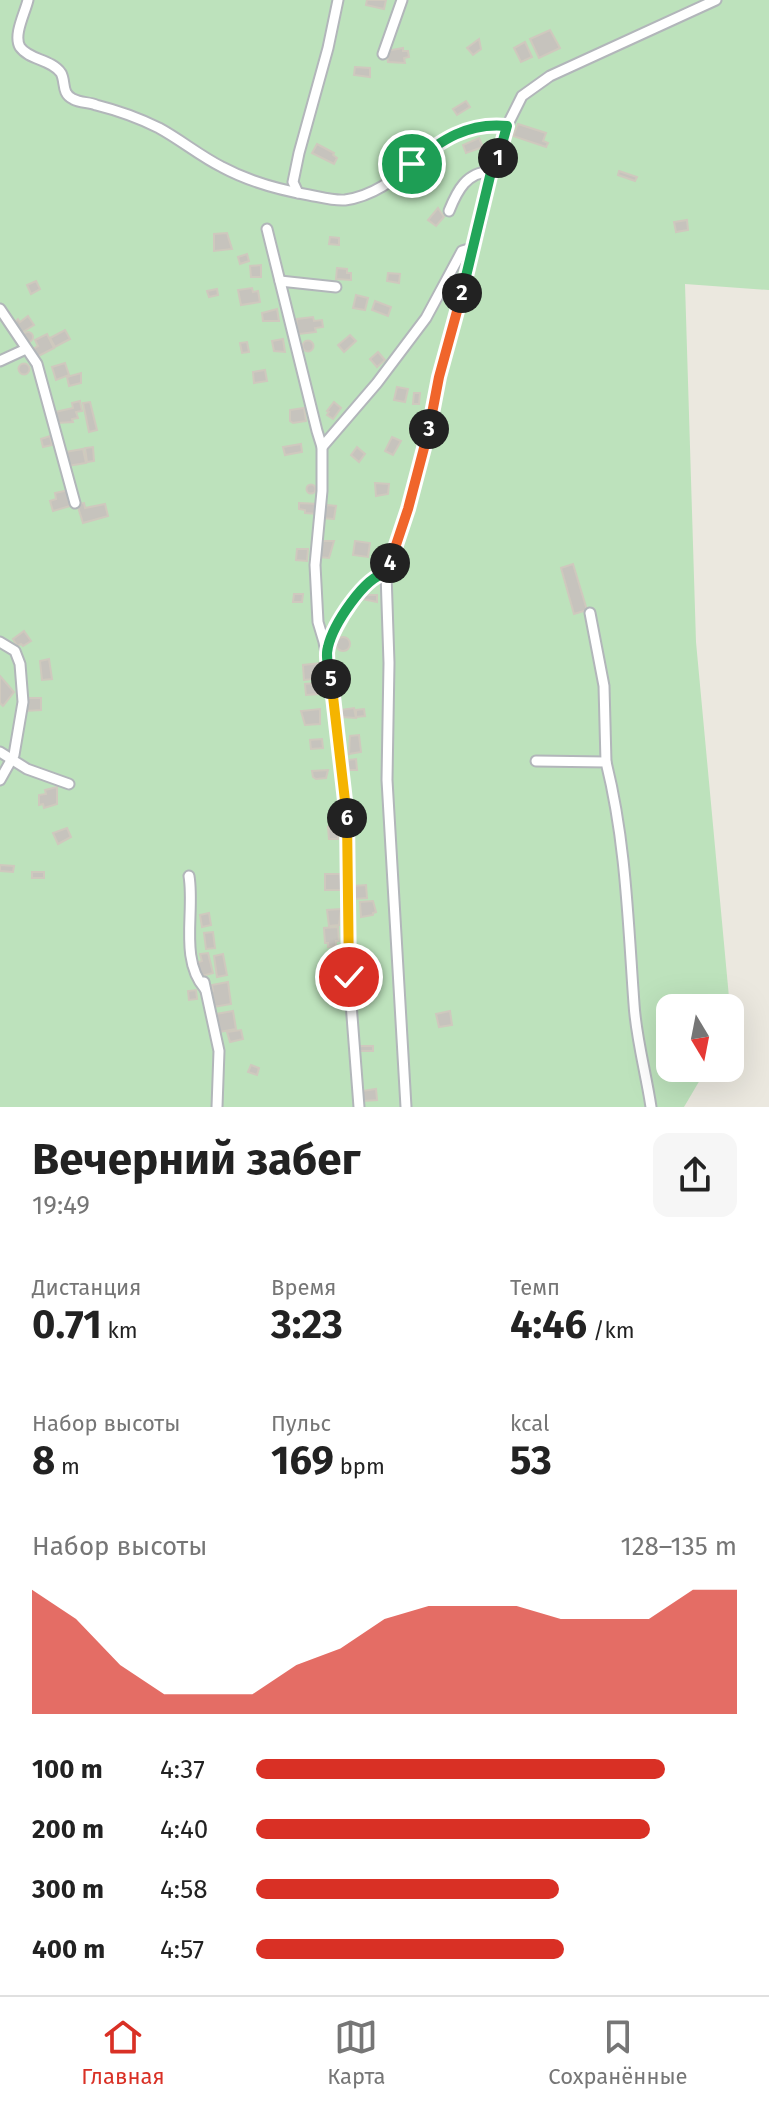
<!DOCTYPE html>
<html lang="ru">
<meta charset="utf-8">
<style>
:root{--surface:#fff;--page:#f6f6f6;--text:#222;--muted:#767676;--line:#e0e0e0;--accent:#d93025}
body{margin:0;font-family:"Fira Sans",sans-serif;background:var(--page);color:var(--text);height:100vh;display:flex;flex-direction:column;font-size:30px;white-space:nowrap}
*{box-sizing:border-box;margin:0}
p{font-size:26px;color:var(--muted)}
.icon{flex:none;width:44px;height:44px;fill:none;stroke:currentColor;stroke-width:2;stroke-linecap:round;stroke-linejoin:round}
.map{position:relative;height:1107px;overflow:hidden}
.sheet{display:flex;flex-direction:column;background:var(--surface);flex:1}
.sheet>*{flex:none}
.needle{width:52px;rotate:170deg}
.tools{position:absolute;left:656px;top:994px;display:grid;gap:16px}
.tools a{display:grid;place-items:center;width:88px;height:88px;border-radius:16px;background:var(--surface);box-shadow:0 8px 32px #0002;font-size:40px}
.pin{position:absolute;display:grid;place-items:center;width:68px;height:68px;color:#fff;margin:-34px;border:4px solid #fff;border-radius:50%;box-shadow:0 2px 8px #0007}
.km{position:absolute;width:40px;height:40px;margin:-20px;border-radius:50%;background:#222;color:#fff;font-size:22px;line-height:40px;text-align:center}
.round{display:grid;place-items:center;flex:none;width:84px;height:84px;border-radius:16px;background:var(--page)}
.overview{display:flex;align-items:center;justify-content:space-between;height:136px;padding:0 32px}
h1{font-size:44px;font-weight:700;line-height:60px}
.stats{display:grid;grid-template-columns:repeat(3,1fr);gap:12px;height:136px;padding:8px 32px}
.stats div{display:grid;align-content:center}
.stats b{font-size:40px;font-weight:700}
.stats small{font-size:22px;font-weight:400}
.stats p{font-size:22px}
.chart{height:224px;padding:16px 32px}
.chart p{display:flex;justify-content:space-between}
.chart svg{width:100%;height:144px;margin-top:8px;fill:var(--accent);opacity:.7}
ul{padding:0 32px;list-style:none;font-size:26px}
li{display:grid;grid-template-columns:128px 96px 1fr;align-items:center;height:60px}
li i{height:20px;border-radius:10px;background:var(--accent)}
.tab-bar{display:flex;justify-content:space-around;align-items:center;height:112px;border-top:2px solid var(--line);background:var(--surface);font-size:22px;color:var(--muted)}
.tab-bar a{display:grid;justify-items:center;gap:4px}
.tab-bar .on{color:var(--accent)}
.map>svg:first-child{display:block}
.green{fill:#bde2bc}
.building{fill:#c6c3bd;stroke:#cfc9be;stroke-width:2}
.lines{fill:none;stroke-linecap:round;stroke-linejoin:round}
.minor-casing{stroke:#b2b6ba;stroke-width:13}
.minor{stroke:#fff;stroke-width:9}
.split-1-casing{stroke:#fff;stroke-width:16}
.split-2-casing{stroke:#fff;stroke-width:16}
.split-3-casing{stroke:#fff;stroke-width:16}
.split-4-casing{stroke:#fff;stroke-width:16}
.split-5-casing{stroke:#fff;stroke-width:16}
.split-6-casing{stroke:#fff;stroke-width:16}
.split-7-casing{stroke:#fff;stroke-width:16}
.split-1{stroke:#22a559;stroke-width:10}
.split-2{stroke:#22a559;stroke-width:10}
.split-3{stroke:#f0652b;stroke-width:10}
.split-4{stroke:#f0652b;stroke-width:10}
.split-5{stroke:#22a559;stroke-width:10}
.split-6{stroke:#f5b400;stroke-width:10}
.split-7{stroke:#f5b400;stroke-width:10}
</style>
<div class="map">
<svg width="769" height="1107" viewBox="0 0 769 1107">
<rect width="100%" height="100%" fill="#ebe8df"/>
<path class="green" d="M 0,0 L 769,0 L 769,290 L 685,284 L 696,642 L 730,1008 L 670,1008 L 670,1068 L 707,1068 L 684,1107 L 0,1107 Z"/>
<g class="building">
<path d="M 367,0 L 386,0 L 384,9 L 366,5 Z"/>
<path d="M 550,30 L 560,48 L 539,58 L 530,39 Z"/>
<path d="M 479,39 L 481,49 L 473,55 L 467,48 Z"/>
<path d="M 525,42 L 532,57 L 521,62 L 514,48 Z"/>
<path d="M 403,48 L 403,51 L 408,51 L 409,57 L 404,58 L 405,63 L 388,62 L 386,51 Z"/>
<path d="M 355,67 L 370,68 L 370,77 L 354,75 Z"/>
<path d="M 466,101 L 470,107 L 457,115 L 453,109 Z"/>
<path d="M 518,124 L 546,133 L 543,141 L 548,143 L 546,147 L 513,136 Z"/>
<path d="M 479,138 L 483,147 L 466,153 L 463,145 Z"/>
<path d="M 317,144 L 334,153 L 333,155 L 337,158 L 334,164 L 312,153 Z"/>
<path d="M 619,171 L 637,177 L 635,181 L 618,175 Z"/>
<path d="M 438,208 L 444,217 L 436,226 L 428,220 Z"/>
<path d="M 687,220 L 688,230 L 676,232 L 674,222 Z"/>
<path d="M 227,233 L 232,249 L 214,251 L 214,234 Z"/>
<path d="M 330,237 L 339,238 L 339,245 L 329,244 Z"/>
<path d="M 247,254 L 249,261 L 240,264 L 238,257 Z"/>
<path d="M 261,265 L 261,277 L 251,277 L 250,266 Z"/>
<path d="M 337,268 L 347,269 L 347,273 L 351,273 L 351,280 L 336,279 Z"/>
<path d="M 388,273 L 400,274 L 399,283 L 387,281 Z"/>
<path d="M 36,281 L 40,289 L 31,294 L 27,285 Z"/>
<path d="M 252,288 L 253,292 L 258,291 L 260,302 L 241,305 L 238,290 Z"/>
<path d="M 217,289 L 218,295 L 209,297 L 207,291 Z"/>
<path d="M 356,295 L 368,298 L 365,310 L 353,308 Z"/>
<path d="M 375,301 L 391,307 L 388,316 L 372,310 Z"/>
<path d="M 277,309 L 279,321 L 263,321 L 262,313 Z"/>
<path d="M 28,316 L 34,325 L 21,333 L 15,322 L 18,319 L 20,322 Z"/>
<path d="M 313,317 L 314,321 L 322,320 L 323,327 L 315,328 L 316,332 L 299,334 L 296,331 L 297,319 Z"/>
<path d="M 65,330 L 70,339 L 55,347 L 50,338 Z"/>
<circle cx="28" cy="337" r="5"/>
<path d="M 47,334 L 54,348 L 35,358 L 31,350 L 38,346 L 35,340 Z"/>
<path d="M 350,335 L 356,341 L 344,352 L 338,345 Z"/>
<path d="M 283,339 L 285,352 L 274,351 L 272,341 Z"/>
<circle cx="308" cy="346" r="5.5"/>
<path d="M 247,342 L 249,352 L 242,353 L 240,343 Z"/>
<path d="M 378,352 L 385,360 L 377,367 L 370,359 Z"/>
<path d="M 65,363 L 69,375 L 56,380 L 52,367 Z"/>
<circle cx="24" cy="369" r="5.5"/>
<path d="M 265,370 L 267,381 L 254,383 L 253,372 Z"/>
<path d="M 81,373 L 81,383 L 69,386 L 67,377 Z"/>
<path d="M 397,387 L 408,389 L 405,402 L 394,400 Z"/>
<path d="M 414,393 L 420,393 L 419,404 L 413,404 Z"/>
<path d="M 80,401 L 82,411 L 76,412 L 78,418 L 72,419 L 73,422 L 57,423 L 55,412 L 73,408 L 72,403 Z"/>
<path d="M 90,402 L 97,430 L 89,432 L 83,403 Z"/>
<path d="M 334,402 L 341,408 L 333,419 L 327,415 L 329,412 L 327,411 Z"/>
<path d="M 304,408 L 306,421 L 293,423 L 290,421 L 290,410 Z"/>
<path d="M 50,436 L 52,445 L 43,447 L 41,439 Z"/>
<path d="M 392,437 L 401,441 L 393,455 L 385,451 Z"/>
<path d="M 301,444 L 302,452 L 285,455 L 283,447 Z"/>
<path d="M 93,447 L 94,461 L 87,462 L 85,448 Z"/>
<path d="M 357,447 L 365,454 L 359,462 L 351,455 Z"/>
<path d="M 83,449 L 86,463 L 67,466 L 65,452 Z"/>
<path d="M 375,483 L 389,484 L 388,494 L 376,496 Z"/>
<circle cx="311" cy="489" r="4.5"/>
<path d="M 69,490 L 70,506 L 53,511 L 50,501 L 56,499 L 55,493 Z"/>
<path d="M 84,503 L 85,508 L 105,504 L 108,516 L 83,523 L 77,504 Z"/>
<path d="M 299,503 L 319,504 L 318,514 L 305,513 L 305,510 L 299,509 Z"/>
<path d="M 327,505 L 336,506 L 334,519 L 322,518 Z"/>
<path d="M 323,541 L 334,541 L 329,558 L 319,557 Z"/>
<path d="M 355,541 L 370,543 L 368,557 L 353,555 Z"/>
<path d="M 297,549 L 308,549 L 307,561 L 296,560 Z"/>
<path d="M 573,564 L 587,610 L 574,614 L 561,568 Z"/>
<path d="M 294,594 L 303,594 L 302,602 L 293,602 Z"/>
<path d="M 362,595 L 377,595 L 377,602 L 362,599 Z"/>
<path d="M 24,631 L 31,641 L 23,646 L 21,644 L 17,646 L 13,639 Z"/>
<circle cx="343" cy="644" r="7"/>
<path d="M 49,659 L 52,679 L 42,680 L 40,661 Z"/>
<path d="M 321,663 L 322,678 L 304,680 L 303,665 Z"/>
<path d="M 0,676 L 14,692 L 3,706 L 0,703 Z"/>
<path d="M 316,683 L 319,694 L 306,695 L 305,684 Z"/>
<path d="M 25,698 L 41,698 L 41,710 L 25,711 Z"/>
<path d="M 354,708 L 356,718 L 341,717 L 340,710 Z"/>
<path d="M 320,709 L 320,724 L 305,725 L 301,711 Z"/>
<path d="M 364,709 L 365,716 L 356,717 L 356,710 Z"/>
<path d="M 359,735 L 361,752 L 349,754 L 350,736 Z"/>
<path d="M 322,739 L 323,748 L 311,749 L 310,740 Z"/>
<path d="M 356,759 L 357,770 L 349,770 L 348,760 Z"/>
<path d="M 328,770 L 326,778 L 316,779 L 313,777 L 312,771 Z"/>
<path d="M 57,787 L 57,804 L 44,808 L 43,804 L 39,805 L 39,795 L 46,794 L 45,790 Z"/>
<path d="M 328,827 L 338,830 L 338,839 L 329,839 Z"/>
<path d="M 67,828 L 71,837 L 58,844 L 53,833 Z"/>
<path d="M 0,865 L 14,866 L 13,872 L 0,871 Z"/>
<rect x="32" y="872" width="12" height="6"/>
<path d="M 325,874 L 340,874 L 342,890 L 325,890 Z"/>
<path d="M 366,885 L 367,898 L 353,899 L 354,886 Z"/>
<path d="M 373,901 L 376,912 L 373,913 L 373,915 L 361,917 L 360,902 Z"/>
<path d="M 341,909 L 339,925 L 329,926 L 327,910 Z"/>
<path d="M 209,913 L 211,925 L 202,927 L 200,915 Z"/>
<path d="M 338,927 L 339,941 L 336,941 L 336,946 L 328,947 L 328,943 L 325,943 L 324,928 Z"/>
<path d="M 213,932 L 215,948 L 206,949 L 204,933 Z"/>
<path d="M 208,953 L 213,973 L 198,977 L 195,963 L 202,961 L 200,954 Z"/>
<path d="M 223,954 L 227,975 L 217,977 L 214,956 Z"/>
<path d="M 371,979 L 372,995 L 360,996 L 358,980 Z"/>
<path d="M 228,982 L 231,1004 L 213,1007 L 211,992 L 213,991 L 212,985 Z"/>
<path d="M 196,990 L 197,999 L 189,1000 L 188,991 Z"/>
<path d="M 233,1011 L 236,1029 L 219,1032 L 216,1014 Z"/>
<path d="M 450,1011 L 452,1025 L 439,1027 L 436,1014 Z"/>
<path d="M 241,1030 L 243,1039 L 230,1042 L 227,1032 Z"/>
<rect x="360" y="1046" width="13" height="5"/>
<path d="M 251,1065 L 259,1068 L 257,1075 L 248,1072 Z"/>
<path d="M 376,1089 L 377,1100 L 363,1101 L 362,1091 Z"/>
</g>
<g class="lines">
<defs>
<g id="minor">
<path d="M 28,0 C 25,13 13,35 20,47 C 29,60 51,59 61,73 C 66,82 61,93 73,99 C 80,103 89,102 96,105 C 116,110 141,119 159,128 C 181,140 200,156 222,167 C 248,181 280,190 309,195 C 320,197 334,201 345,200 C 409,191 431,119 507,126"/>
<path d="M 383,54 L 402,0"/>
<path d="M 298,193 L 293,182 L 299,153 L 328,48 L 338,0"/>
<path d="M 449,211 C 457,191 467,171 491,172"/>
<path d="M 267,229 L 317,431 L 322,447 L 322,491 L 315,565 L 318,622 L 324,642 L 333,693 L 348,834 L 349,977 L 359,1107"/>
<path d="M 280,281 L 336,287"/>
<path d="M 0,309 L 37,364 L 75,503"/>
<path d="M 0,361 L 26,349"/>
<path d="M 322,447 L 377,383 L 426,318 L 462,251 L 472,248"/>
<path d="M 590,613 L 604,686 L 606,762"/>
<path d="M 0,642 L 15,651 L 20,664 L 23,702 L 14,755 L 0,780"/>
<path d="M 327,650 C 332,627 363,578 386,573"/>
<path d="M 0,752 L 27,769 L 69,784"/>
<path d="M 536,761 L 606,762 C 626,842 628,922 634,1004 C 636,1038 646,1073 651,1107"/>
<path d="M 189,876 C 195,912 179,959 205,989"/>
<path d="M 204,982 L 219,1051 L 217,1107"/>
<path d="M 406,1107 L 387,780 L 389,663 L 386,573 L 408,509 L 424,452 L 439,377 L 481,221 L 491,172 L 500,154 L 507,126 L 522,96 L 550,76 L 716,0"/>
</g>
</defs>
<use href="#minor" class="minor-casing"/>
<use href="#minor" class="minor"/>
</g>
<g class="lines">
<defs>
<path id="split-1" d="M 412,164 C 441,140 468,122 507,126 L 498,158"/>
<path id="split-2" d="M 462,293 L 491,172 L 498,158"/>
<path id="split-3" d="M 429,429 L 439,377 L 462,293"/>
<path id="split-4" d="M 390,563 L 408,509 L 429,429"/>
<path id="split-5" d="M 331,679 C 329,669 325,657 328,647 C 333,625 364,577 386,573 L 390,563"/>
<path id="split-6" d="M 331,679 L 347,818"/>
<path id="split-7" d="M 347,818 L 349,977"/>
</defs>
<use href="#split-1" class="split-1-casing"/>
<use href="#split-2" class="split-2-casing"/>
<use href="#split-3" class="split-3-casing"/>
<use href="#split-4" class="split-4-casing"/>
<use href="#split-5" class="split-5-casing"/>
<use href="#split-6" class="split-6-casing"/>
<use href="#split-7" class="split-7-casing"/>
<use href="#split-1" class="split-1"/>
<use href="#split-2" class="split-2"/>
<use href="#split-3" class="split-3"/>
<use href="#split-4" class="split-4"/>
<use href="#split-5" class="split-5"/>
<use href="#split-6" class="split-6"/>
<use href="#split-7" class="split-7"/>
</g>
</svg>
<div class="tools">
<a><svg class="needle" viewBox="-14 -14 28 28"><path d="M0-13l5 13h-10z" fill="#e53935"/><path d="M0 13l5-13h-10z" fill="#767676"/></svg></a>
</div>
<div class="pin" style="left:412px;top:164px;background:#1e9e55"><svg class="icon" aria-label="arrive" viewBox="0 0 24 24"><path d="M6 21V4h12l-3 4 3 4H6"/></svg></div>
<div class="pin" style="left:349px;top:977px;background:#d93025"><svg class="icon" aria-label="check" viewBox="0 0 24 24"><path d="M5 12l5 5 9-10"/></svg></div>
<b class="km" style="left:498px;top:158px">1</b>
<b class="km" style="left:462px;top:293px">2</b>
<b class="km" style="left:429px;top:429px">3</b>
<b class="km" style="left:390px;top:563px">4</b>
<b class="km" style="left:331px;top:679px">5</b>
<b class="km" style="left:347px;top:818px">6</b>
</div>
<section class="sheet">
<div class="overview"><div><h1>Вечерний забег</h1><p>19:49</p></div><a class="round"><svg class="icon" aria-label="share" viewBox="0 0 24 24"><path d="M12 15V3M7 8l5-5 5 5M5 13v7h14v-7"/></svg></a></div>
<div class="stats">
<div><p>Дистанция</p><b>0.71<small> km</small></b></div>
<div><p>Время</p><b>3:23</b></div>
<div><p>Темп</p><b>4:46<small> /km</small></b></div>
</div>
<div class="stats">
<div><p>Набор высоты</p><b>8<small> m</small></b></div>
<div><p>Пульс</p><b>169<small> bpm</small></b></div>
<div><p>kcal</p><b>53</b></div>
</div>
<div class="chart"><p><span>Набор высоты</span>128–135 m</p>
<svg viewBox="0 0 160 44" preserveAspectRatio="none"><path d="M0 44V6L10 15L20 29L30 38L40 38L50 38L60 29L70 24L80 15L90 11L100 11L110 11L120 15L130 15L140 15L150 6L160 6V44z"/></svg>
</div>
<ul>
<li><b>100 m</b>4:37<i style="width:85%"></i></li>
<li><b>200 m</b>4:40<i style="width:82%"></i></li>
<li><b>300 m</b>4:58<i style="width:63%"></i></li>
<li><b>400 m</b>4:57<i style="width:64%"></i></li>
</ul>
</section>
<nav class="tab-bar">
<a class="on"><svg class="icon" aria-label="home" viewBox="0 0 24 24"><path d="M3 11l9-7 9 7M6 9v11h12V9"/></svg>Главная</a>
<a><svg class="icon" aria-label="map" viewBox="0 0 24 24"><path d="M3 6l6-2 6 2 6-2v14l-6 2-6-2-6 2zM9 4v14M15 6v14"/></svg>Карта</a>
<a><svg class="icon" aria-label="saved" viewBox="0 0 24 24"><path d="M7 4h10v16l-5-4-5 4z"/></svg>Сохранённые</a>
</nav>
